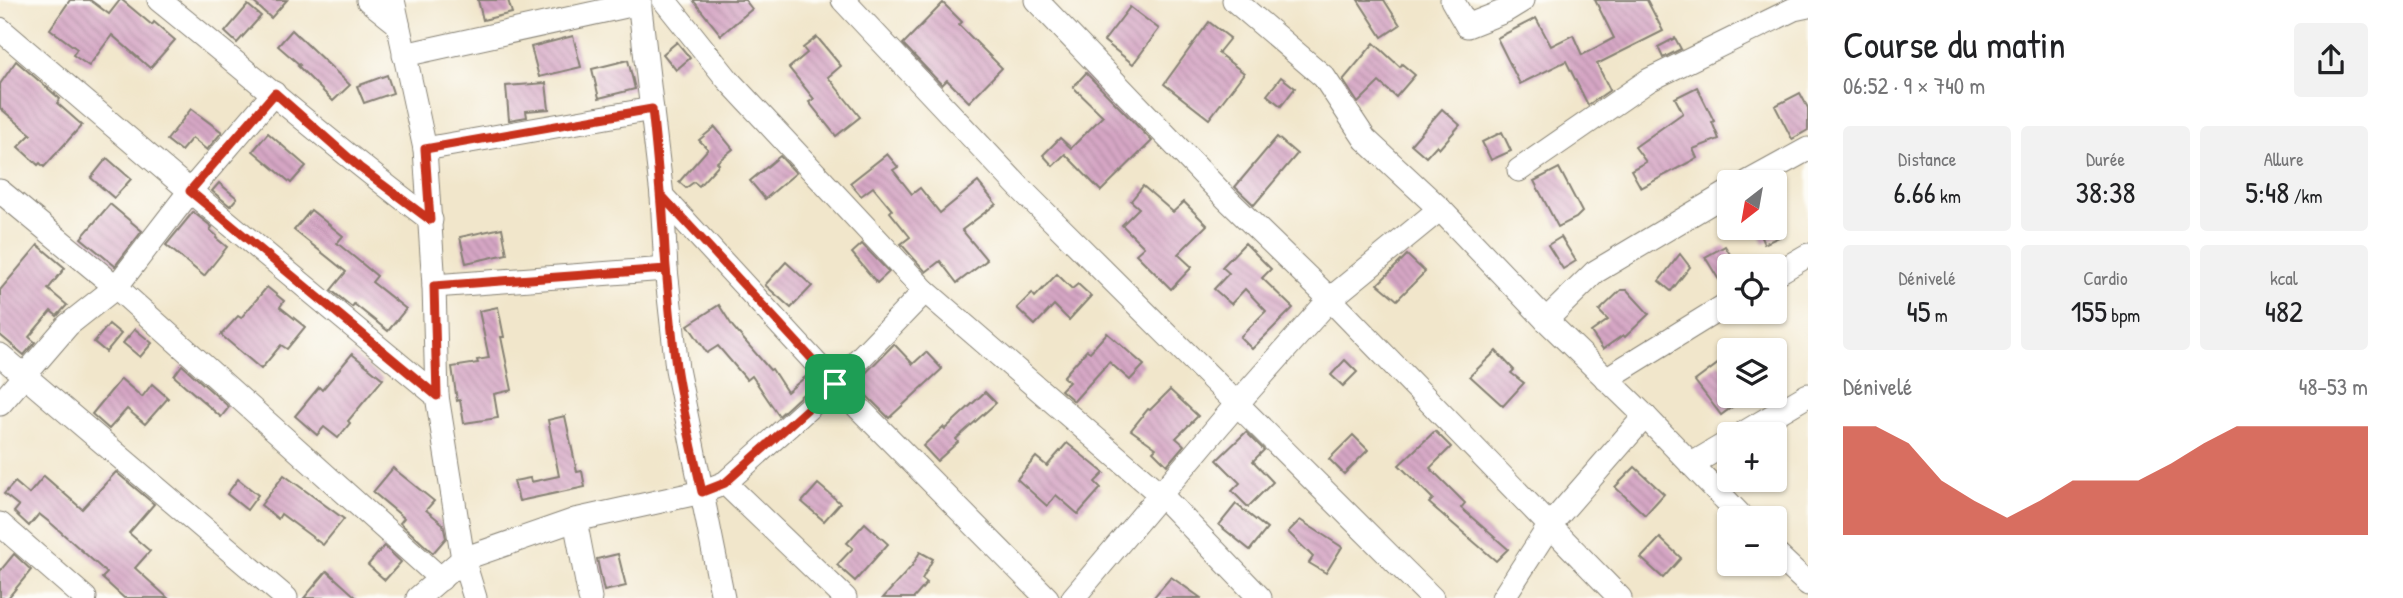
<!DOCTYPE html>
<html lang="fr">
<meta charset="utf-8">
<style>
:root{--surface:#fff;--page:#f2f2f2;--text:#202124;--muted:#757577;--accent:#c8321e}
body{margin:0;font-family:"Patrick Hand",sans-serif;background:var(--page);color:var(--text);height:100vh;display:flex;flex-direction:column;font-size:26px;white-space:nowrap}
*{box-sizing:border-box;margin:0}
p{font-size:23px;color:var(--muted)}
.icon{flex:none;width:38px;height:38px;fill:none;stroke:currentColor;stroke-width:2;stroke-linecap:round;stroke-linejoin:round}
.map{position:relative;flex:1;overflow:hidden}
.sheet{display:flex;flex-direction:column;background:var(--surface);width:595px}
.sheet>*{flex:none}
.needle{width:46px;rotate:211deg}
.tools{position:absolute;left:1717px;top:170px;display:grid;gap:14px}
.tools a{display:grid;place-items:center;width:70px;height:70px;border-radius:7px;background:var(--surface);box-shadow:0 2px 5px #0004;font-size:35px}
.pin{position:absolute;display:grid;place-items:center;width:60px;height:60px;color:#fff;margin:-30px;border-radius:14px;box-shadow:0 4px 10px #0006}
.round{display:grid;place-items:center;flex:none;width:74px;height:74px;border-radius:7px;background:var(--page)}
.headline{display:flex;align-items:center;justify-content:space-between;height:119px;padding:0 35px}
h1{font-size:38px;font-weight:600;line-height:52px}
.stats{display:grid;grid-template-columns:repeat(3,1fr);gap:10px;height:119px;padding:7px 35px}
.stats div{display:grid;align-content:center;border-radius:7px;background:var(--page);text-align:center}
.stats b{font-size:30px;font-weight:600}
.stats small{font-size:19px;font-weight:400}
.stats p{font-size:19px}
.chart{height:196px;padding:14px 35px}
.chart p{display:flex;justify-content:space-between}
.chart svg{width:100%;height:126px;margin-top:7px;fill:var(--accent);opacity:.7}
main{display:flex;flex:1;min-height:0}
.map>svg:first-child{display:block}
.building{fill:url(#building-back-hatch)}
.lines{fill:none;stroke-linecap:round;stroke-linejoin:round}
.street-casing{stroke:#868174;stroke-width:25}
.street{stroke:#fff;stroke-width:23}
.route-casing{stroke:#fff;stroke-width:14}
.route{stroke:#c8321e;stroke-width:9}
</style>
<main>
<div class="map">
<svg width="1808" height="598" viewBox="0 0 1808 598">
<defs>
<pattern id="building-back-hatch" width="6" height="6" patternUnits="userSpaceOnUse" patternTransform="scale(1.75)"><rect width="6" height="6" fill="#d5a6c4"/><path d="M-1 5l2 2M0 0l6 6M5-1l2 2" fill="none" stroke="#b68ea8"/></pattern>
</defs>
<rect width="100%" height="100%" fill="#fdfcf7"/>
<filter id="ink" filterUnits="userSpaceOnUse"><feTurbulence type="fractalNoise" baseFrequency=".0143" numOctaves="2"/><feDisplacementMap in="SourceGraphic" scale="14" xChannelSelector="R" yChannelSelector="G"/><feConvolveMatrix kernelMatrix="1 2 1 2 8 2 1 2 1" color-interpolation-filters="sRGB"/></filter>
<filter id="wash" filterUnits="userSpaceOnUse"><feTurbulence type="fractalNoise" baseFrequency=".00686" numOctaves="4" result="noise"/><feDisplacementMap in="SourceGraphic" scale="28" xChannelSelector="R" yChannelSelector="G"/><feGaussianBlur stdDeviation="1.57" result="paint"/><feColorMatrix in="noise" values="0 0 0 0 0 0 0 0 0 0 0 0 0 0 0 0 0 1.4 0 .05"/><feComposite in="paint" operator="in"/></filter>
<g filter="url(#wash)">
<rect width="100%" height="100%" fill="#f1e6cb"/>
<g id="blocks">
<g class="building">
<path d="M 70,0 L 90,0 L 109,14 L 120,0 L 122,0 L 152,25 L 154,22 L 175,40 L 150,68 L 112,35 L 89,66 L 73,55 L 77,49 L 50,29 Z"/>
<path d="M 251,0 L 287,0 L 271,18 Z"/>
<path d="M 478,0 L 508,0 L 512,13 L 483,20 Z"/>
<path d="M 693,0 L 745,0 L 752,9 L 721,35 Z"/>
<path d="M 1358,0 L 1384,0 L 1400,25 L 1382,37 Z"/>
<path d="M 1595,0 L 1647,0 L 1663,31 L 1597,64 L 1610,90 L 1588,105 L 1566,61 L 1520,84 L 1497,38 L 1536,18 L 1551,46 L 1573,35 L 1582,55 L 1614,38 Z"/>
<path d="M 943,3 L 962,22 L 959,25 L 1002,68 L 969,102 L 947,80 L 942,85 L 903,44 Z"/>
<path d="M 248,5 L 261,16 L 237,43 L 225,32 Z"/>
<path d="M 1130,7 L 1159,29 L 1133,64 L 1104,41 Z"/>
<path d="M 1209,22 L 1230,38 L 1218,53 L 1244,73 L 1209,119 L 1164,84 Z"/>
<path d="M 292,30 L 350,85 L 333,101 L 298,66 L 300,65 L 278,46 Z"/>
<path d="M 573,36 L 581,67 L 539,77 L 531,47 Z"/>
<path d="M 817,37 L 841,66 L 828,77 L 860,117 L 836,136 L 809,102 L 814,99 L 789,68 L 807,53 L 803,48 Z"/>
<path d="M 1675,38 L 1681,49 L 1663,58 L 1658,47 Z"/>
<path d="M 677,42 L 690,58 L 676,70 L 663,54 Z"/>
<path d="M 1374,43 L 1400,67 L 1402,64 L 1415,75 L 1396,97 L 1379,82 L 1358,103 L 1343,80 Z"/>
<path d="M 628,60 L 635,89 L 599,98 L 592,69 Z"/>
<path d="M 16,61 L 60,99 L 57,103 L 82,125 L 44,167 L 40,163 L 38,165 L 18,147 L 31,134 L 0,108 L 0,84 Z"/>
<path d="M 1086,73 L 1152,141 L 1101,191 L 1065,154 L 1053,166 L 1043,155 L 1060,138 L 1071,148 L 1103,116 L 1073,87 Z"/>
<path d="M 387,75 L 393,93 L 364,103 L 357,86 Z"/>
<path d="M 1281,77 L 1295,88 L 1281,106 L 1267,95 Z"/>
<path d="M 546,83 L 549,109 L 526,111 L 527,117 L 509,120 L 506,86 Z"/>
<path d="M 1697,87 L 1714,121 L 1712,122 L 1719,139 L 1693,149 L 1697,158 L 1641,188 L 1631,170 L 1646,162 L 1635,147 L 1683,113 L 1675,98 Z"/>
<path d="M 1800,93 L 1808,108 L 1808,130 L 1792,139 L 1775,106 Z"/>
<path d="M 191,109 L 222,132 L 207,150 L 192,138 L 181,151 L 167,140 Z"/>
<path d="M 1442,109 L 1460,125 L 1439,149 L 1436,146 L 1426,157 L 1411,144 Z"/>
<path d="M 715,127 L 733,149 L 717,162 L 719,164 L 699,186 L 694,182 L 686,188 L 679,182 L 708,149 L 699,140 Z"/>
<path d="M 1502,132 L 1511,151 L 1491,160 L 1482,142 Z"/>
<path d="M 268,133 L 306,166 L 291,183 L 253,151 Z"/>
<path d="M 1277,137 L 1297,154 L 1254,205 L 1235,187 Z"/>
<path d="M 887,154 L 898,167 L 893,170 L 912,194 L 920,188 L 940,213 L 978,182 L 996,204 L 962,230 L 987,260 L 957,283 L 940,261 L 926,272 L 901,244 L 910,237 L 890,212 L 892,210 L 873,187 L 861,196 L 850,183 Z"/>
<path d="M 780,156 L 796,173 L 765,199 L 750,181 Z"/>
<path d="M 107,158 L 131,179 L 114,198 L 91,178 Z"/>
<path d="M 1559,168 L 1582,212 L 1576,218 L 1558,227 L 1534,181 Z"/>
<path d="M 219,183 L 237,198 L 230,206 L 212,191 Z"/>
<path d="M 1143,186 L 1173,212 L 1184,202 L 1207,225 L 1178,254 L 1192,267 L 1171,289 L 1136,254 L 1144,247 L 1122,225 L 1139,208 L 1131,201 Z"/>
<path d="M 110,204 L 142,231 L 115,266 L 81,238 Z"/>
<path d="M 311,210 L 343,236 L 337,243 L 377,276 L 372,282 L 406,309 L 388,331 L 354,304 L 352,307 L 331,290 L 346,272 L 294,230 Z"/>
<path d="M 193,212 L 212,227 L 210,230 L 217,236 L 216,238 L 227,247 L 204,276 L 166,245 Z"/>
<path d="M 1774,224 L 1781,236 L 1764,244 L 1758,231 L 1765,228 L 1774,228 Z"/>
<path d="M 502,228 L 507,254 L 466,263 L 460,237 Z"/>
<path d="M 1561,237 L 1576,261 L 1563,269 L 1548,245 Z"/>
<path d="M 1245,243 L 1271,269 L 1262,278 L 1293,308 L 1252,349 L 1240,337 L 1266,311 L 1245,289 L 1231,304 L 1214,289 L 1229,273 L 1222,267 Z"/>
<path d="M 862,244 L 889,272 L 877,283 L 852,253 Z"/>
<path d="M 38,245 L 65,268 L 48,289 L 67,305 L 57,316 L 51,311 L 29,337 L 35,342 L 24,355 L 0,335 L 0,290 Z"/>
<path d="M 1725,246 L 1737,266 L 1729,266 L 1729,274 L 1719,280 L 1705,257 Z"/>
<path d="M 1680,254 L 1690,267 L 1671,291 L 1659,281 Z"/>
<path d="M 1407,255 L 1425,272 L 1397,300 L 1378,284 Z"/>
<path d="M 786,262 L 812,286 L 791,308 L 765,285 Z"/>
<path d="M 1057,274 L 1072,289 L 1078,284 L 1091,296 L 1069,320 L 1054,305 L 1035,325 L 1017,308 L 1032,293 L 1035,297 Z"/>
<path d="M 267,287 L 284,301 L 280,307 L 305,327 L 287,349 L 281,345 L 261,369 L 221,335 L 238,316 L 241,318 Z"/>
<path d="M 1621,290 L 1627,290 L 1649,314 L 1625,337 L 1623,335 L 1603,349 L 1591,332 L 1608,320 L 1599,311 Z"/>
<path d="M 719,305 L 733,327 L 770,370 L 772,369 L 787,392 L 808,375 L 815,383 L 779,416 L 752,376 L 747,380 L 718,346 L 707,353 L 688,325 Z"/>
<path d="M 498,307 L 504,337 L 501,337 L 512,390 L 494,394 L 498,418 L 464,423 L 460,400 L 457,401 L 452,367 L 478,363 L 477,360 L 489,358 L 479,311 Z"/>
<path d="M 109,324 L 121,334 L 106,352 L 94,342 Z"/>
<path d="M 135,329 L 152,343 L 140,357 L 123,343 Z"/>
<path d="M 1107,333 L 1144,365 L 1130,380 L 1109,362 L 1074,401 L 1061,390 L 1069,382 L 1063,377 L 1087,350 L 1090,352 Z"/>
<path d="M 894,344 L 913,364 L 926,352 L 942,369 L 889,418 L 855,384 Z"/>
<path d="M 1496,351 L 1514,370 L 1511,373 L 1524,383 L 1503,406 L 1470,376 Z"/>
<path d="M 352,354 L 383,379 L 348,421 L 350,423 L 338,438 L 324,427 L 317,435 L 295,416 L 319,387 L 322,390 Z"/>
<path d="M 1345,360 L 1357,372 L 1343,386 L 1331,375 Z"/>
<path d="M 1719,363 L 1729,376 L 1729,396 L 1747,396 L 1721,415 L 1695,381 Z"/>
<path d="M 182,365 L 229,407 L 221,417 L 174,376 Z"/>
<path d="M 121,379 L 142,397 L 152,384 L 168,398 L 145,424 L 127,409 L 109,429 L 92,414 Z"/>
<path d="M 1170,390 L 1198,416 L 1176,438 L 1184,445 L 1167,465 L 1153,451 L 1156,448 L 1131,430 L 1148,409 L 1150,410 Z"/>
<path d="M 985,392 L 996,403 L 956,439 L 958,442 L 937,461 L 923,446 L 943,427 L 945,429 Z"/>
<path d="M 565,416 L 577,472 L 582,471 L 585,487 L 519,501 L 514,481 L 530,478 L 531,482 L 559,476 L 548,420 Z"/>
<path d="M 1435,431 L 1451,447 L 1430,468 L 1465,503 L 1461,508 L 1508,549 L 1496,561 L 1429,503 L 1433,499 L 1399,465 Z"/>
<path d="M 1246,432 L 1264,450 L 1253,461 L 1273,482 L 1248,507 L 1232,491 L 1240,483 L 1217,460 Z"/>
<path d="M 1353,435 L 1368,450 L 1344,474 L 1329,459 Z"/>
<path d="M 1067,443 L 1104,473 L 1095,482 L 1101,488 L 1078,514 L 1056,495 L 1047,506 L 1017,479 L 1036,457 L 1047,466 Z"/>
<path d="M 1635,467 L 1664,494 L 1645,515 L 1615,487 Z"/>
<path d="M 393,468 L 434,501 L 426,510 L 443,524 L 446,538 L 433,553 L 400,523 L 404,518 L 373,492 Z"/>
<path d="M 116,472 L 154,504 L 129,533 L 150,551 L 135,568 L 168,598 L 124,598 L 102,578 L 107,573 L 53,525 L 39,514 L 29,526 L 14,512 L 19,506 L 4,494 L 15,482 L 29,494 L 44,476 L 82,509 Z"/>
<path d="M 284,475 L 344,519 L 323,545 L 281,514 L 278,519 L 261,505 Z"/>
<path d="M 238,479 L 258,495 L 247,510 L 227,494 Z"/>
<path d="M 818,484 L 840,503 L 824,521 L 802,502 Z"/>
<path d="M 1236,504 L 1267,529 L 1250,550 L 1219,525 Z"/>
<path d="M 1300,520 L 1342,547 L 1326,573 L 1309,563 L 1313,557 L 1288,532 Z"/>
<path d="M 865,523 L 888,544 L 855,581 L 837,565 L 853,548 L 847,543 Z"/>
<path d="M 1660,538 L 1681,558 L 1663,578 L 1641,558 Z"/>
<path d="M 384,546 L 401,562 L 385,580 L 368,565 Z"/>
<path d="M 920,552 L 933,559 L 922,579 L 927,583 L 914,598 L 883,598 L 912,566 Z"/>
<path d="M 14,554 L 31,570 L 8,598 L 0,598 L 0,571 Z"/>
<path d="M 618,554 L 626,586 L 604,591 L 597,559 Z"/>
<path d="M 327,571 L 357,598 L 304,598 Z"/>
<path d="M 1171,577 L 1201,598 L 1153,598 Z"/>
</g>
</g>
</g>
<g filter="url(#ink)">
<use href="#blocks" fill-opacity="0" stroke="#868174" stroke-width="2"/>
<g class="lines">
<defs>
<g id="street">
<path d="M 159,0 C 250,73 337,150 431,220"/>
<path d="M 368,0 L 398,24"/>
<path d="M 393,0 L 425,149 L 434,286 L 437,396 L 463,559 L 475,598"/>
<path d="M 639,0 L 662,196 L 666,269 L 677,369 L 723,598"/>
<path d="M 664,0 L 728,80 L 925,291 L 1161,495 L 1260,598"/>
<path d="M 843,0 L 1019,187 L 1432,598"/>
<path d="M 1036,0 L 1227,199 L 1330,299 L 1620,598"/>
<path d="M 1234,0 L 1324,77 L 1365,139 L 1440,209 L 1546,320 L 1645,416 L 1743,518"/>
<path d="M 1452,0 L 1467,26 L 1505,11 L 1523,0"/>
<path d="M 0,29 L 190,191 L 437,396"/>
<path d="M 404,55 L 640,3"/>
<path d="M 425,149 L 652,109"/>
<path d="M 1519,170 L 1649,80 L 1794,9 L 1808,6"/>
<path d="M 1748,182 L 1808,149"/>
<path d="M 0,191 L 116,287 L 441,579"/>
<path d="M 662,196 L 835,384 L 1047,598"/>
<path d="M 1774,275 L 1808,255"/>
<path d="M 434,286 L 666,269"/>
<path d="M 1546,320 L 1595,272 L 1729,192"/>
<path d="M 0,355 L 286,598"/>
<path d="M 1606,379 L 1729,303"/>
<path d="M 0,404 L 68,325 L 116,287 L 190,191 L 274,93"/>
<path d="M 1742,434 L 1808,395"/>
<path d="M 1692,464 L 1729,442"/>
<path d="M 725,483 L 845,598"/>
<path d="M 575,520 L 590,598"/>
<path d="M 0,524 L 85,598"/>
<path d="M 1774,552 L 1808,584"/>
<path d="M 418,598 L 463,559 L 575,520 L 702,492 L 725,483 L 835,384 L 925,291"/>
<path d="M 1073,598 L 1236,405 L 1330,299 L 1440,209"/>
<path d="M 1503,598 L 1550,525 L 1645,416"/>
</g>
</defs>
<use href="#street" class="street-casing"/>
<use href="#street" class="street"/>
</g>
</g>
<g class="lines" filter="url(#ink)">
<defs>
<path id="route" d="M 835,384 L 662,196 L 666,269 L 434,286 L 437,396 L 190,191 L 275,93 L 359,167 L 430,220 L 425,149 L 652,109 C 662,195 665,281 676,366 C 682,408 693,451 702,492 L 725,483 L 835,384"/>
</defs>
<use href="#route" class="route-casing"/>
<use href="#route" class="route"/>
</g>
</svg>
<div class="tools">
<a><svg class="needle" viewBox="-14 -14 28 28"><path d="M0-13l5 13h-10z" fill="#e53935"/><path d="M0 13l5-13h-10z" fill="#757577"/></svg></a>
<a><svg class="icon" aria-label="locate" viewBox="0 0 24 24"><circle cx="12" cy="12" r="6"/><path d="M12 2v4M12 18v4M2 12h4M18 12h4"/></svg></a>
<a><svg class="icon" aria-label="layers" viewBox="0 0 24 24"><path d="M12 4l9 5-9 5-9-5zM3 14l9 5 9-5"/></svg></a>
<a>+</a>
<a>−</a>
</div>
<div class="pin" style="left:835px;top:384px;background:#1e9e55"><svg class="icon" aria-label="arrive" viewBox="0 0 24 24"><path d="M6 21V4h12l-3 4 3 4H6"/></svg></div>
</div>
<section class="sheet">
<div class="headline"><div><h1>Course du matin</h1><p>06:52 · 9 × 740 m</p></div><a class="round"><svg class="icon" aria-label="share" viewBox="0 0 24 24"><path d="M12 15V3M7 8l5-5 5 5M5 13v7h14v-7"/></svg></a></div>
<div class="stats">
<div><p>Distance</p><b>6.66<small> km</small></b></div>
<div><p>Durée</p><b>38:38</b></div>
<div><p>Allure</p><b>5:48<small> /km</small></b></div>
</div>
<div class="stats">
<div><p>Dénivelé</p><b>45<small> m</small></b></div>
<div><p>Cardio</p><b>155<small> bpm</small></b></div>
<div><p>kcal</p><b>482</b></div>
</div>
<div class="chart"><p><span>Dénivelé</span>48–53 m</p>
<svg viewBox="0 0 160 44" preserveAspectRatio="none"><path d="M0 44V6L10 6L20 12L30 25L40 32L50 38L60 32L70 25L80 25L90 25L100 19L110 12L120 6L130 6L140 6L150 6L160 6V44z"/></svg>
</div>
</section>
</main>
